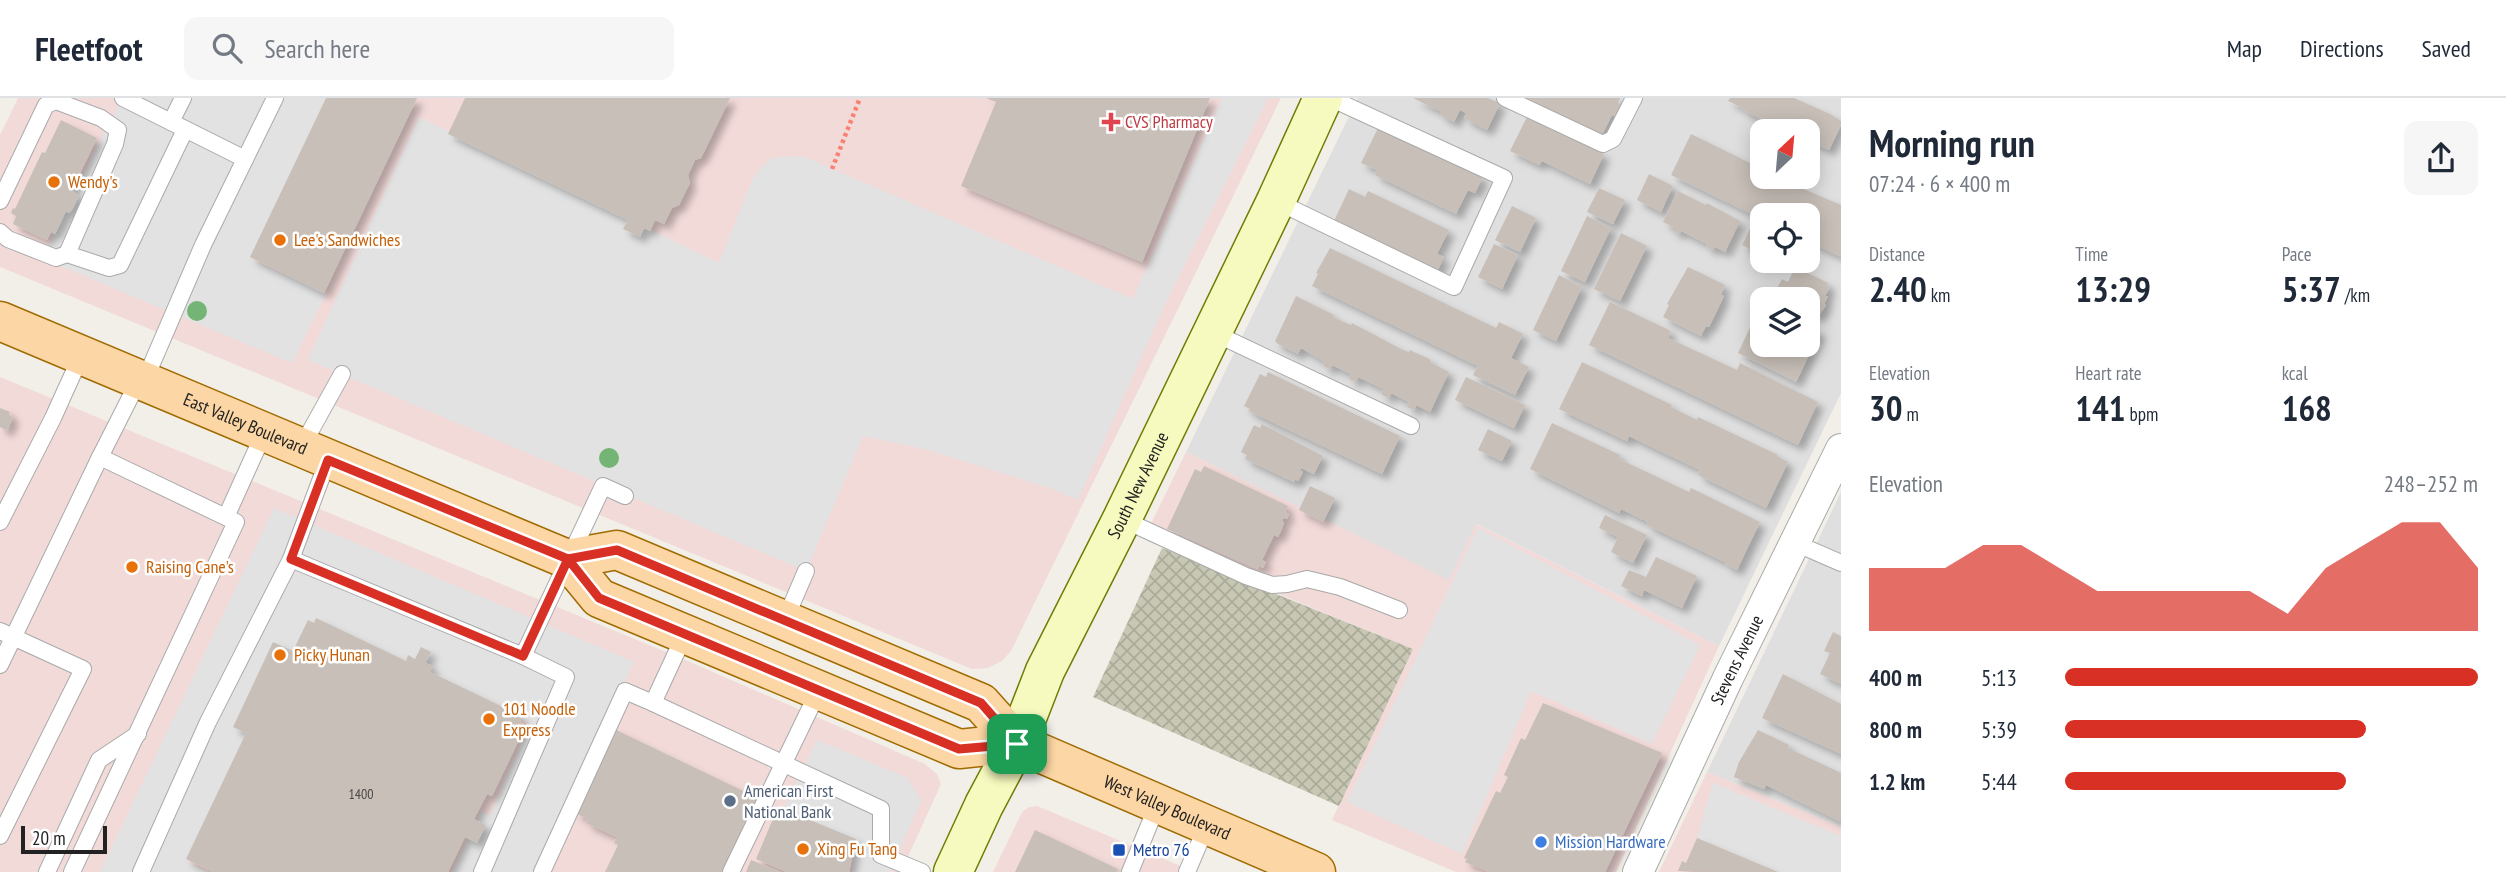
<!DOCTYPE html>
<meta charset="utf-8">
<style>
:root{--surface:#fff;--page:#f6f6f7;--text:#1f2937;--muted:#747a83;--line:#e0e1e3;--accent:#d93025}
body{margin:0;font-family:"PT Sans Narrow",sans-serif;background:var(--page);color:var(--text);height:100vh;display:flex;flex-direction:column;font-size:26px;white-space:nowrap}
*{box-sizing:border-box;margin:0}
p{font-size:23px;color:var(--muted)}
.icon{flex:none;width:38px;height:38px;fill:none;stroke:currentColor;stroke-width:2;stroke-linecap:round;stroke-linejoin:round}
.map{position:relative;flex:1;overflow:hidden}
.sheet{display:flex;flex-direction:column;background:var(--surface);width:665px}
.sheet>*{flex:none}
.needle{width:46px;rotate:26deg}
.controls{position:absolute;left:1750px;top:21px;display:grid;gap:14px}
.controls a{display:grid;place-items:center;width:70px;height:70px;border-radius:14px;background:var(--surface);box-shadow:0 4px 18px #0003;font-size:35px}
.scale{position:absolute;left:21px;bottom:18px;width:86px;box-sizing:border-box;padding-left:7px;border:4px solid #222;border-top:0;font-size:19px;line-height:24px;white-space:nowrap;color:#222;-webkit-text-stroke:5px #fff;paint-order:stroke}
.pin{position:absolute;display:grid;place-items:center;width:60px;height:60px;color:#fff;margin:-30px;border-radius:14px;box-shadow:0 4px 10px #0006}
.round{display:grid;place-items:center;flex:none;width:74px;height:74px;border-radius:14px;background:var(--page)}
.overview{display:flex;align-items:center;justify-content:space-between;height:119px;padding:0 28px}
h1{font-size:38px;font-weight:700;line-height:52px}
.stats{display:grid;grid-template-columns:repeat(3,1fr);gap:10px;height:119px;padding:7px 28px}
.stats div{display:grid;align-content:center}
.stats b{font-size:35px;font-weight:700}
.stats small{font-size:19px;font-weight:400}
.stats p{font-size:19px}
.chart{height:196px;padding:14px 28px}
.chart p{display:flex;justify-content:space-between}
.chart svg{width:100%;height:126px;margin-top:7px;fill:var(--accent);opacity:.7}
ul{padding:0 28px;list-style:none;font-size:23px}
li{display:grid;grid-template-columns:112px 84px 1fr;align-items:center;height:52px}
li i{height:18px;border-radius:9px;background:var(--accent)}
header{display:flex;align-items:center;gap:42px;box-sizing:border-box;height:98px;padding:0 35px;background:var(--surface);border-bottom:2px solid var(--line)}
header strong{font-size:33px}
nav{display:flex;gap:38px;margin-inline-start:auto;font-size:24px}
.search{width:490px;height:63px;background:var(--page);display:flex;align-items:center;gap:18px;box-sizing:border-box;padding:0 24px;border-radius:14px;color:var(--muted);font-size:26px}
main{display:flex;flex:1;min-height:0}
.map>svg:first-child{display:block}
.residential{fill:#e0dfdf;fill-rule:evenodd}
.commercial{fill:#f2dad9}
.construction{fill:url(#construction-cross-hatch)}
.parking{fill:#e2e2e2}
.building{fill:#c7bfb8;filter:url(#shadow)}
.lines{fill:none;stroke-linecap:round;stroke-linejoin:round}
.service-casing{stroke:#a9a9a9;stroke-width:18}
.minor-casing{stroke:#a9a9a9;stroke-width:32}
.secondary-casing{stroke:#707d05;stroke-width:41}
.primary-casing{stroke:#a06b00;stroke-width:41}
.path{stroke:#fa8072;stroke-width:4.5;stroke-dasharray:3.5 3.5;stroke-linecap:butt}
.service{stroke:#fff;stroke-width:16}
.minor{stroke:#fff;stroke-width:30}
.secondary{stroke:#f7fabf;stroke-width:38}
.primary{stroke:#fcd6a4;stroke-width:38}
.tree{fill:#74b475}
.route-casing{stroke:#fff;stroke-width:14}
.route{stroke:#d93025;stroke-width:9}
.health-dot{fill:#e0444e;stroke:#fff;stroke-width:2.5}
.food-dot{fill:#e8710a;stroke:#fff;stroke-width:2.5}
.service-dot{fill:#5c6f8a;stroke:#fff;stroke-width:2.5}
.shop-dot{fill:#3f7fe0;stroke:#fff;stroke-width:2.5}
.transit-dot{fill:#1a4fb4;stroke:#fff;stroke-width:2.5}
.labels{text-anchor:middle;stroke-width:5;stroke-linejoin:round;paint-order:stroke}
.number-label{font-size:14px;fill:#4b4948}
.health-label{font-size:18px;fill:#be3a42;stroke:#fff;text-anchor:start}
.food-label{font-size:18px;fill:#c56008;stroke:#fff;text-anchor:start}
.street-label{font-size:18px;fill:#222;stroke:#fff}
.service-label{font-size:18px;fill:#4e5e75;stroke:#fff;text-anchor:start}
.shop-label{font-size:18px;fill:#366cbe;stroke:#fff;text-anchor:start}
.transit-label{font-size:18px;fill:#164399;stroke:#fff;text-anchor:start}
</style>
<header>
<strong>Fleetfoot</strong>
<div class="search"><svg class="icon" aria-label="search" viewBox="0 0 24 24"><circle cx="10" cy="10" r="6"/><path d="M15 15l6 6"/></svg>Search here</div>
<nav><a>Map</a><a>Directions</a><a>Saved</a></nav>
</header>
<main>
<div class="map">
<svg width="1841" height="774" viewBox="0 0 1841 774">
<defs>
<pattern id="construction-cross-hatch" width="8" height="8" patternUnits="userSpaceOnUse" patternTransform="scale(1.75)"><rect width="8" height="8" fill="#c7c7b4"/><path d="M0 0l8 8M0 8l8-8" fill="none" stroke="#abab9a"/></pattern>
<filter id="shadow"><feDropShadow dx="6" dy="6" stdDeviation="3.5" flood-color="#0004"/></filter>
</defs>
<rect width="100%" height="100%" fill="#f2efe9"/>
<g class="residential">
<path d="M 1358,0 L 1841,0 L 1841,295 L 1719,548 L 1477,426 L 1450,483 L 1186,354 ZM 1762,33 L 1808,33 L 1808,79 L 1762,79 ZM 1762,117 L 1808,117 L 1808,163 L 1762,163 ZM 1762,201 L 1808,201 L 1808,247 L 1762,247 Z"/>
<path d="M 1841,394 L 1841,729 L 1707,674 Z"/>
</g>
<g class="commercial">
<path d="M 18,0 L 1281,0 L 1011,553 L 1002,563 L 988,570 L 972,571 L 0,169 L 0,37 Z"/>
<path d="M 0,279 L 683,561 L 925,666 L 937,676 L 941,686 L 901,774 L 0,774 Z"/>
<path d="M 1186,354 L 1449,482 L 1476,426 L 1719,548 L 1616,774 L 1456,774 L 1332,722 L 1412,551 L 1144,440 Z"/>
<path d="M 1707,674 L 1841,729 L 1841,774 L 1659,774 Z"/>
<path d="M 1037,708 L 1195,774 L 993,774 L 1022,714 L 1029,709 Z"/>
</g>
<path class="construction" d="M 1162,450 L 1413,551 L 1339,708 L 1093,599 Z"/>
<g class="parking">
<path d="M 122,0 L 328,0 L 251,161 L 326,195 L 292,265 L 44,161 L 57,127 Z"/>
<path d="M 1222,0 L 1268,0 L 1162,212 L 1078,402 L 1053,391 L 928,352 L 863,338 L 806,473 L 308,262 L 419,19 L 719,165 L 753,80 L 762,69 L 770,61 L 786,58 L 805,59 L 1133,201 Z"/>
<path d="M 274,410 L 634,564 L 535,774 L 452,774 L 481,713 L 490,717 L 530,626 L 430,578 L 434,571 L 411,560 L 407,568 L 313,523 L 297,556 L 276,547 L 235,630 L 248,637 L 189,765 L 207,774 L 100,774 Z"/>
<path d="M 1478,430 L 1700,547 L 1652,646 L 1531,593 L 1462,756 L 1347,704 Z"/>
<path d="M 817,642 L 908,680 L 921,703 L 890,774 L 852,774 L 855,743 L 782,713 Z"/>
<path d="M 1713,685 L 1841,738 L 1841,774 L 1778,774 L 1697,740 Z"/>
</g>
<g class="building">
<path d="M 326,0 L 417,0 L 324,195 L 250,159 Z"/>
<path d="M 465,0 L 730,0 L 701,60 L 695,62 L 688,77 L 690,85 L 679,107 L 672,110 L 664,126 L 655,122 L 650,133 L 644,130 L 640,139 L 623,131 L 628,122 L 448,36 Z"/>
<path d="M 986,0 L 1210,0 L 1142,164 L 961,88 L 996,4 Z"/>
<path d="M 1413,0 L 1488,0 L 1500,5 L 1487,32 L 1464,20 L 1466,15 L 1460,12 L 1454,24 L 1440,17 L 1442,14 Z"/>
<path d="M 1509,0 L 1620,0 L 1618,5 L 1621,7 L 1616,19 L 1612,17 L 1599,43 Z"/>
<path d="M 1730,0 L 1794,0 L 1830,16 L 1841,23 L 1841,27 L 1829,52 L 1808,43 L 1808,33 L 1787,33 L 1742,12 L 1743,10 L 1728,3 Z"/>
<path d="M 1527,19 L 1604,56 L 1590,86 L 1542,63 L 1539,67 L 1510,53 Z"/>
<path d="M 61,22 L 97,40 L 72,92 L 79,98 L 72,112 L 69,115 L 66,113 L 55,136 L 51,134 L 47,142 L 13,126 L 16,118 L 11,115 L 13,110 L 15,111 L 42,54 L 45,55 Z"/>
<path d="M 1378,30 L 1483,79 L 1475,95 L 1468,92 L 1456,116 L 1375,77 L 1377,72 L 1361,65 Z"/>
<path d="M 1691,36 L 1752,66 L 1753,65 L 1762,69 L 1762,79 L 1782,79 L 1788,81 L 1787,84 L 1841,107 L 1841,159 L 1808,143 L 1808,117 L 1762,117 L 1762,121 L 1671,77 Z"/>
<path d="M 1649,76 L 1673,88 L 1661,114 L 1637,102 Z"/>
<path d="M 1599,90 L 1625,102 L 1613,126 L 1587,114 Z"/>
<path d="M 1349,91 L 1365,99 L 1368,93 L 1449,132 L 1437,156 L 1444,159 L 1436,176 L 1333,125 Z"/>
<path d="M 1678,93 L 1706,107 L 1707,105 L 1740,123 L 1725,154 L 1715,149 L 1713,152 L 1706,149 L 1707,146 L 1681,133 L 1679,136 L 1672,132 L 1673,129 L 1663,124 Z"/>
<path d="M 1512,108 L 1536,120 L 1520,154 L 1495,142 Z"/>
<path d="M 1587,118 L 1611,130 L 1585,184 L 1561,173 Z"/>
<path d="M 1752,126 L 1762,131 L 1762,157 L 1742,147 Z"/>
<path d="M 1621,135 L 1647,148 L 1620,203 L 1594,191 Z"/>
<path d="M 1494,146 L 1518,157 L 1502,191 L 1478,179 Z"/>
<path d="M 1330,150 L 1496,230 L 1499,224 L 1523,236 L 1511,260 L 1529,269 L 1515,297 L 1473,277 L 1478,268 L 1312,188 L 1318,176 L 1316,175 Z"/>
<path d="M 1688,169 L 1725,187 L 1721,197 L 1724,198 L 1709,229 L 1706,228 L 1701,238 L 1663,219 L 1669,207 L 1667,206 Z"/>
<path d="M 1795,169 L 1828,185 L 1827,188 L 1830,189 L 1825,198 L 1828,198 L 1824,206 L 1826,207 L 1818,219 L 1808,214 L 1808,201 L 1777,199 L 1781,192 L 1777,190 L 1782,181 L 1788,184 Z"/>
<path d="M 1559,177 L 1582,189 L 1556,243 L 1533,232 Z"/>
<path d="M 1296,198 L 1334,217 L 1333,219 L 1344,224 L 1351,227 L 1352,225 L 1403,252 L 1409,254 L 1410,252 L 1431,262 L 1430,264 L 1449,274 L 1430,314 L 1416,307 L 1414,312 L 1407,309 L 1409,304 L 1391,295 L 1388,300 L 1381,296 L 1384,291 L 1358,279 L 1355,284 L 1349,281 L 1351,276 L 1332,267 L 1330,271 L 1323,268 L 1325,264 L 1301,250 L 1298,256 L 1278,246 L 1275,243 Z"/>
<path d="M 1610,204 L 1671,233 L 1668,240 L 1737,272 L 1740,265 L 1818,304 L 1798,347 L 1589,247 Z"/>
<path d="M 1756,217 L 1762,220 L 1762,247 L 1808,247 L 1808,228 L 1820,234 L 1796,284 L 1738,255 Z"/>
<path d="M 1582,264 L 1672,307 L 1671,309 L 1697,322 L 1698,319 L 1778,357 L 1777,358 L 1788,364 L 1766,410 L 1698,377 L 1700,372 L 1629,338 L 1627,343 L 1559,311 Z"/>
<path d="M 1268,274 L 1400,338 L 1382,376 L 1249,313 L 1250,311 L 1244,308 L 1260,276 L 1266,279 Z"/>
<path d="M 1466,279 L 1525,307 L 1514,330 L 1455,302 Z"/>
<path d="M 0,310 L 10,314 L 9,317 L 13,319 L 7,333 L 0,329 Z"/>
<path d="M 1552,325 L 1620,357 L 1619,361 L 1689,394 L 1691,390 L 1760,424 L 1737,472 L 1725,466 L 1725,464 L 1647,427 L 1648,424 L 1621,411 L 1619,415 L 1530,371 Z"/>
<path d="M 1262,326 L 1323,358 L 1314,376 L 1301,370 L 1300,372 L 1303,374 L 1298,383 L 1295,381 L 1294,384 L 1245,361 L 1247,357 L 1241,354 L 1254,327 L 1260,330 Z"/>
<path d="M 1488,331 L 1512,343 L 1502,363 L 1478,352 Z"/>
<path d="M 1204,368 L 1288,408 L 1285,414 L 1289,416 L 1287,421 L 1283,420 L 1282,423 L 1284,424 L 1282,431 L 1278,439 L 1274,437 L 1262,462 L 1266,464 L 1263,470 L 1259,468 L 1258,471 L 1167,431 L 1195,371 L 1201,374 Z"/>
<path d="M 1310,388 L 1335,400 L 1323,424 L 1299,412 Z"/>
<path d="M 1605,417 L 1647,437 L 1633,465 L 1611,454 L 1618,439 L 1599,430 Z"/>
<path d="M 1656,459 L 1697,478 L 1682,510 L 1644,492 L 1642,498 L 1621,488 L 1629,472 L 1646,479 Z"/>
<path d="M 316,520 L 406,563 L 408,557 L 415,561 L 421,549 L 431,554 L 425,565 L 433,568 L 430,574 L 522,618 L 520,624 L 526,627 L 492,698 L 487,696 L 474,721 L 486,727 L 477,745 L 465,739 L 448,774 L 213,774 L 186,761 L 246,635 L 233,629 L 273,544 L 293,553 L 308,522 L 314,525 Z"/>
<path d="M 1833,534 L 1841,538 L 1841,586 L 1820,576 L 1830,555 L 1824,553 Z"/>
<path d="M 1783,576 L 1841,606 L 1841,656 L 1762,620 Z"/>
<path d="M 1543,605 L 1662,655 L 1605,774 L 1489,774 L 1465,764 L 1467,761 L 1464,760 L 1496,693 L 1500,695 L 1508,679 L 1504,677 L 1521,640 L 1525,642 Z"/>
<path d="M 612,630 L 760,701 L 723,774 L 605,774 L 618,747 L 614,745 L 617,739 L 586,725 L 588,721 L 575,715 Z"/>
<path d="M 1758,632 L 1789,647 L 1788,650 L 1841,675 L 1841,724 L 1766,687 L 1764,691 L 1734,679 L 1739,664 Z"/>
<path d="M 778,709 L 856,741 L 849,774 L 787,774 L 756,761 Z"/>
<path d="M 1035,732 L 1118,771 L 1117,774 L 1015,774 Z"/>
<path d="M 1697,740 L 1778,774 L 1678,773 L 1682,763 L 1686,765 Z"/>
<path d="M 751,762 L 780,774 L 746,774 Z"/>
</g>
<g class="lines">
<defs>
<g id="service">
<path d="M 123,0 L 245,61"/>
<path d="M 1505,0 L 1603,46 L 1613,41 L 1634,0"/>
<path d="M 171,24 L 183,0"/>
<path d="M 0,103 L 46,7 L 56,3 L 101,20 L 118,32 L 115,46 L 67,156"/>
<path d="M 1276,103 L 1454,189 L 1504,80 L 1330,0"/>
<path d="M 0,134 L 8,141 L 56,160 L 67,156 L 109,170 L 120,167 L 185,32"/>
<path d="M 1212,234 L 1411,328"/>
<path d="M 144,284 L 203,147 L 275,0"/>
<path d="M 301,350 L 342,276"/>
<path d="M 100,359 L 139,282"/>
<path d="M 328,362 L 291,461 L 523,558 L 603,388 L 625,398"/>
<path d="M 226,419 L 264,335"/>
<path d="M 1122,421 L 1246,478 L 1272,487 L 1287,486 L 1307,481 L 1340,489 L 1399,512"/>
<path d="M 0,424 L 53,320 L 81,258"/>
<path d="M 1795,445 L 1841,465"/>
<path d="M 785,522 L 806,473"/>
<path d="M 0,533 L 83,571 L 0,738"/>
<path d="M 0,567 L 100,359 L 236,424 L 72,774"/>
<path d="M 653,605 L 881,711 L 881,757 L 922,774"/>
<path d="M 47,774 L 99,662 L 138,636"/>
<path d="M 141,774 L 208,624 L 291,461"/>
<path d="M 482,774 L 566,579 L 523,558"/>
<path d="M 542,774 L 625,593 L 653,605 L 685,536"/>
<path d="M 731,774 L 819,592"/>
<path d="M 1130,774 L 1158,705"/>
<path d="M 1187,774 L 1207,727"/>
</g>
<g id="minor">
<path id="s1" d="M 1638,774 L 1728,580 L 1841,351"/>
</g>
<g id="secondary">
<path id="s2" d="M 953,774 L 984,707 L 1017,645 L 1045,573 L 1122,421 L 1276,103 L 1323,0"/>
</g>
<g id="primary">
<path id="s3" d="M 0,223 L 567,461 L 599,500 L 959,651 L 1017,645"/>
<path id="s4" d="M 567,461 L 617,452 L 981,605 L 1017,645 L 1316,774"/>
</g>
</defs>
<use href="#service" class="service-casing"/>
<use href="#minor" class="minor-casing"/>
<use href="#secondary" class="secondary-casing"/>
<use href="#primary" class="primary-casing"/>
<path class="path" d="M 832,71 L 860,0"/>
<use href="#service" class="service"/>
<use href="#minor" class="minor"/>
<use href="#secondary" class="secondary"/>
<use href="#primary" class="primary"/>
</g>
<g class="tree">
<circle cx="197" cy="213" r="10"/>
<circle cx="609" cy="360" r="10"/>
</g>
<g class="lines">
<defs>
<path id="route" d="M 1017,646 L 959,651 L 599,500 L 568,461 L 328,362 L 291,461 L 523,558 L 568,461 L 617,452 L 981,605 L 1017,646"/>
</defs>
<use href="#route" class="route-casing"/>
<use href="#route" class="route"/>
</g>
<path class="health-dot" d="M1107.5 13.5h7v7h7v7h-7v7h-7v-7h-7v-7h7z"/>
<g class="food-dot">
<circle cx="54" cy="84" r="7"/>
<circle cx="280" cy="142" r="7"/>
<circle cx="132" cy="469" r="7"/>
<circle cx="280" cy="557" r="7"/>
<circle cx="489" cy="621" r="7"/>
<circle cx="803" cy="751" r="7"/>
</g>
<circle class="service-dot" cx="730" cy="703" r="7"/>
<circle class="shop-dot" cx="1541" cy="744" r="7"/>
<rect class="transit-dot" x="1112" y="745" width="14" height="14" rx="3.5"/>
<g class="labels">
<g class="number-label">
<text x="361" y="701">1400</text>
</g>
<g class="health-label">
<text x="1125" y="30">CVS Pharmacy</text>
</g>
<g class="food-label">
<text x="68" y="90">Wendy's</text>
<text x="294" y="148">Lee's Sandwiches</text>
<text x="146" y="475">Raising Cane's</text>
<text x="294" y="563">Picky Hunan</text>
<text x="503" y="617">101 Noodle<tspan x="503" dy="21">Express</tspan></text>
<text x="817" y="757">Xing Fu Tang</text>
</g>
<g class="street-label">
<text dy="6" stroke="none"><textPath href="#s3" startOffset="266">East Valley Boulevard</textPath></text>
<text dy="6" stroke="none"><textPath href="#s2" startOffset="429">South New Avenue</textPath></text>
<text dy="6" stroke="none"><textPath href="#s1" startOffset="234">Stevens Avenue</textPath></text>
<text dy="6" stroke="none"><textPath href="#s4" startOffset="663">West Valley Boulevard</textPath></text>
</g>
<g class="service-label">
<text x="744" y="699">American First<tspan x="744" dy="21">National Bank</tspan></text>
</g>
<g class="shop-label">
<text x="1555" y="750">Mission Hardware</text>
</g>
<g class="transit-label">
<text x="1133" y="758">Metro 76</text>
</g>
</g>
</svg>
<div class="controls">
<a><svg class="needle" viewBox="-14 -14 28 28"><path d="M0-13l5 13h-10z" fill="#e53935"/><path d="M0 13l5-13h-10z" fill="#747a83"/></svg></a>
<a><svg class="icon" aria-label="locate" viewBox="0 0 24 24"><circle cx="12" cy="12" r="6"/><path d="M12 2v4M12 18v4M2 12h4M18 12h4"/></svg></a>
<a><svg class="icon" aria-label="layers" viewBox="0 0 24 24"><path d="M12 4l9 5-9 5-9-5zM3 14l9 5 9-5"/></svg></a>
</div>
<div class="scale">20 m</div>
<div class="pin" style="left:1017px;top:646px;background:#1e9e55"><svg class="icon" aria-label="arrive" viewBox="0 0 24 24"><path d="M6 21V4h12l-3 4 3 4H6"/></svg></div>
</div>
<section class="sheet">
<div class="overview"><div><h1>Morning run</h1><p>07:24 · 6 × 400 m</p></div><a class="round"><svg class="icon" aria-label="share" viewBox="0 0 24 24"><path d="M12 15V3M7 8l5-5 5 5M5 13v7h14v-7"/></svg></a></div>
<div class="stats">
<div><p>Distance</p><b>2.40<small> km</small></b></div>
<div><p>Time</p><b>13:29</b></div>
<div><p>Pace</p><b>5:37<small> /km</small></b></div>
</div>
<div class="stats">
<div><p>Elevation</p><b>30<small> m</small></b></div>
<div><p>Heart rate</p><b>141<small> bpm</small></b></div>
<div><p>kcal</p><b>168</b></div>
</div>
<div class="chart"><p><span>Elevation</span>248–252 m</p>
<svg viewBox="0 0 160 44" preserveAspectRatio="none"><path d="M0 44V22L10 22L20 22L30 14L40 14L50 22L60 30L70 30L80 30L90 30L100 30L110 38L120 22L130 14L140 6L150 6L160 22V44z"/></svg>
</div>
<ul>
<li><b>400 m</b>5:13<i style="width:100%"></i></li>
<li><b>800 m</b>5:39<i style="width:73%"></i></li>
<li><b>1.2 km</b>5:44<i style="width:68%"></i></li>
</ul>
</section>
</main>
